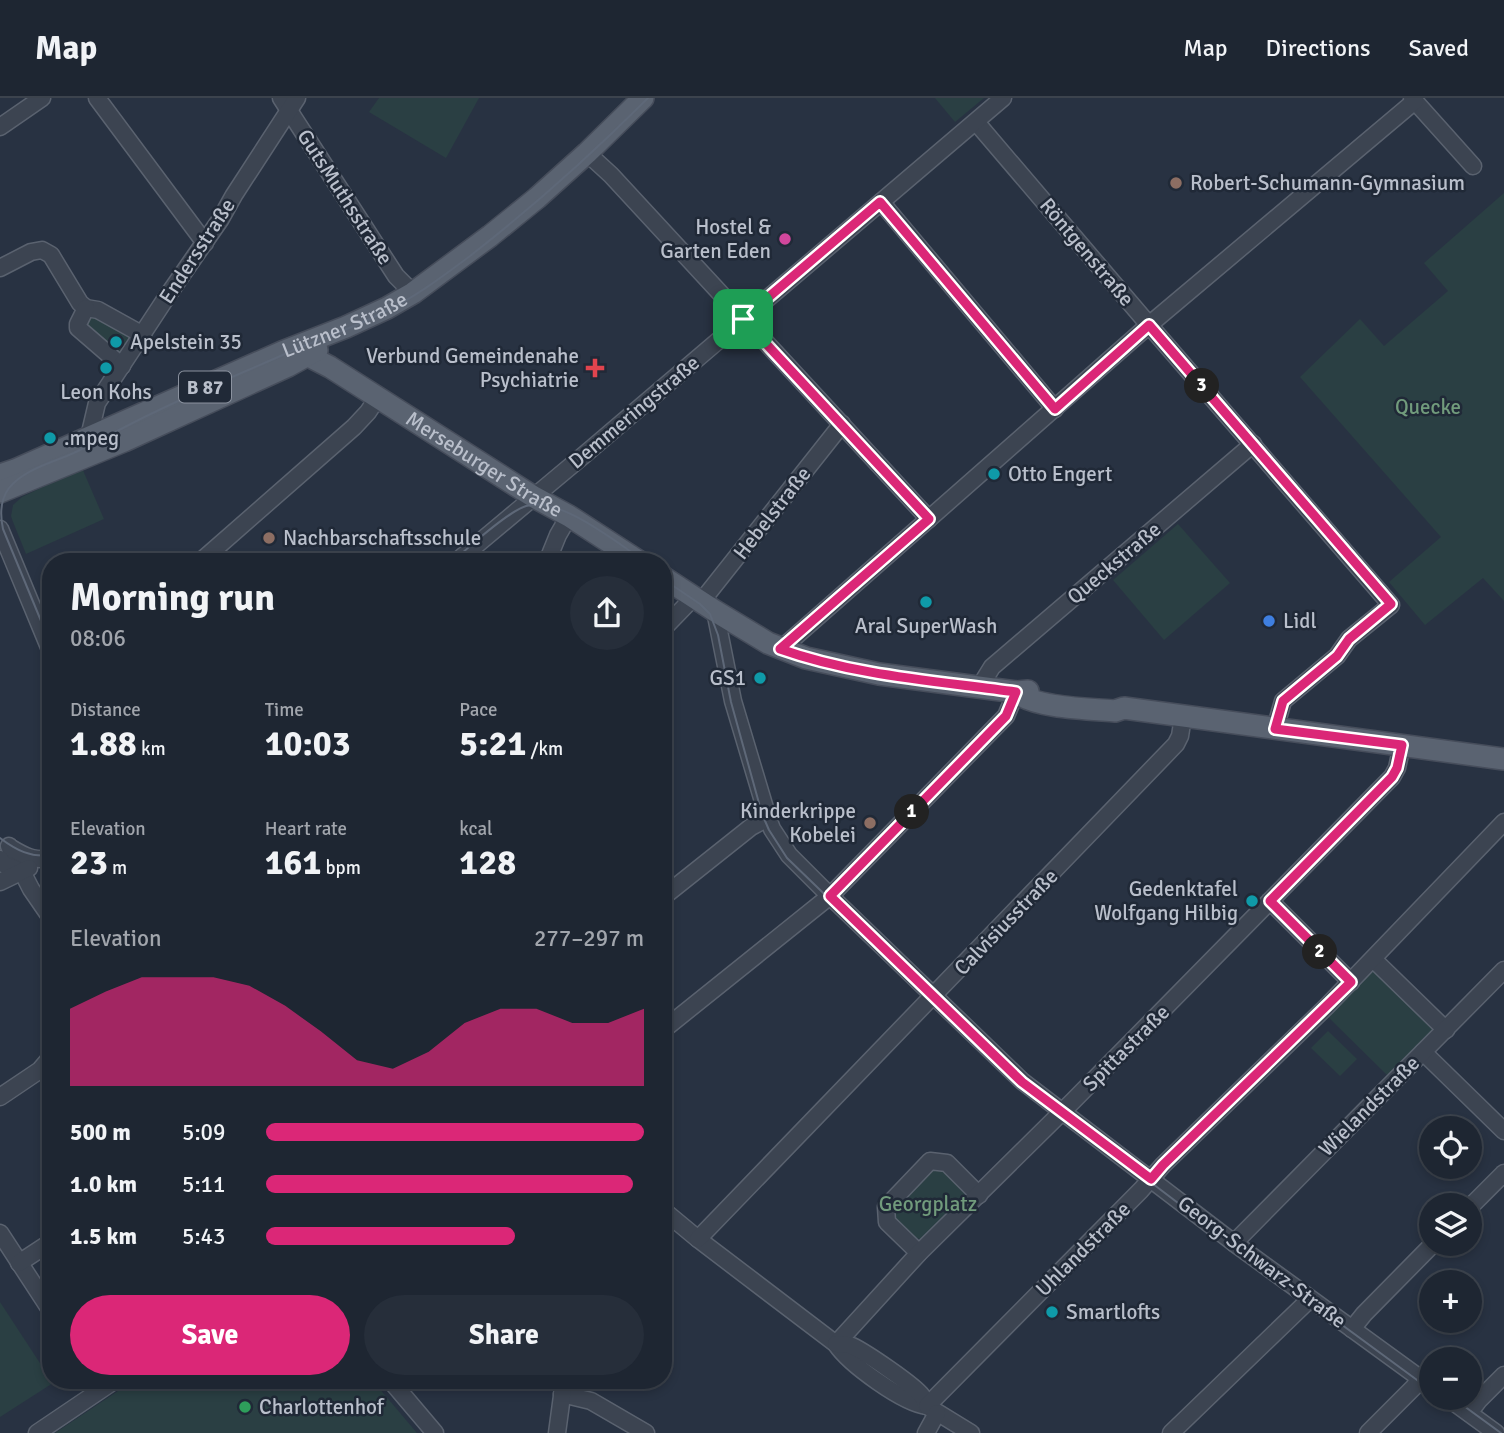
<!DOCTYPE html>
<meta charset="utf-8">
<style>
:root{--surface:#1e2632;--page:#262e3a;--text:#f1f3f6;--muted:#a1a5ac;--line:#3c434d;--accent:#db2777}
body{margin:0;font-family:Signika,sans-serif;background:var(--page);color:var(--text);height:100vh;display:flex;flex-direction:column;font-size:26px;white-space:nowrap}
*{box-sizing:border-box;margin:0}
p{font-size:23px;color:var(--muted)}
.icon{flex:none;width:38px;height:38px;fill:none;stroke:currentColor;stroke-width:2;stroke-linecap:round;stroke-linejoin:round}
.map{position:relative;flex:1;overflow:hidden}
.side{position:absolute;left:42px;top:455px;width:630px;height:836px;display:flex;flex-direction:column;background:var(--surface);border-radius:28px;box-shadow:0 4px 10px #0003,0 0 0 2px var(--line)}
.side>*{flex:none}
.controls{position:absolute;left:1419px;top:1018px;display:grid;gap:14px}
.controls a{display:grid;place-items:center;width:63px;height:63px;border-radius:50%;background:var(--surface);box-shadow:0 4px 10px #0003,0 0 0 2px var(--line);font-size:35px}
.pin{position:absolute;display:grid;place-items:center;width:60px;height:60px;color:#fff;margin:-30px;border-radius:14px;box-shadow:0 4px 10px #0006}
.km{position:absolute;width:35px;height:35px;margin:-18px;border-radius:50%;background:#222;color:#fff;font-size:19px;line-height:35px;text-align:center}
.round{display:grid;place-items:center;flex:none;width:74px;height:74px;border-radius:37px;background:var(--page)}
.summary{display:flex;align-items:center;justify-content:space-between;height:119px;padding:0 28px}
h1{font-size:38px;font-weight:700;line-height:52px}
.metrics{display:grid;grid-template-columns:repeat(3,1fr);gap:10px;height:119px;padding:7px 28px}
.metrics div{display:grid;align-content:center}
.metrics b{font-size:35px;font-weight:700}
.metrics small{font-size:19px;font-weight:400}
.metrics p{font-size:19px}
.chart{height:196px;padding:14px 28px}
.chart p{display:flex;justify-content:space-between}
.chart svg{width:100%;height:126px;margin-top:7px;fill:var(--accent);opacity:.7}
.button{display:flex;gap:14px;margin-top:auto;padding:14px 28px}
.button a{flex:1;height:80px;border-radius:42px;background:var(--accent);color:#fff;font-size:28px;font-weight:700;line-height:80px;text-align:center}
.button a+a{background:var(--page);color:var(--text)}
ul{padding:0 28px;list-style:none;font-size:23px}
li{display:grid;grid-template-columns:112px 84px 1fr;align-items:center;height:52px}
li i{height:18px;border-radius:9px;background:var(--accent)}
header{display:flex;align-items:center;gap:42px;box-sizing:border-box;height:98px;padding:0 35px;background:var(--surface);border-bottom:2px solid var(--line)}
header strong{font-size:33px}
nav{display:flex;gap:38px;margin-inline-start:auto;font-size:24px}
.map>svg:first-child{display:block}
.green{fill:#2a3f43}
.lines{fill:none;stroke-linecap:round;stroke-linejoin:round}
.minor-casing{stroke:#5a626f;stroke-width:19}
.major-casing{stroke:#464d5b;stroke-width:24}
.minor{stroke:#3c4451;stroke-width:16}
.major{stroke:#5a6371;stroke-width:21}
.tram{stroke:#5e6878;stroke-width:2}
.route-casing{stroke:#fff;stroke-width:14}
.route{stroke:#db2777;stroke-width:9}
.education-dot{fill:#8d6e63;stroke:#202937;stroke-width:2.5}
.hotel-dot{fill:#d1479c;stroke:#202937;stroke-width:2.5}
.culture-dot{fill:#0f9aa8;stroke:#202937;stroke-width:2.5}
.health-dot{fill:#e0444e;stroke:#202937;stroke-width:2.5}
.shop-dot{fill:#3f7fe0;stroke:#202937;stroke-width:2.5}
.leisure-dot{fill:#2e9e5b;stroke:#202937;stroke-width:2.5}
.labels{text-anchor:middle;stroke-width:5;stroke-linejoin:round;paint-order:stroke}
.shield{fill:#202937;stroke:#8b929f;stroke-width:2}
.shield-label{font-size:19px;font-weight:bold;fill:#b9bfcb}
.poi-label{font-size:21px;fill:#b9bfcb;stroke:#202937;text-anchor:start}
.street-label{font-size:21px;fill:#b9bfcb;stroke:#202937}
.park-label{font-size:21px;fill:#719b7c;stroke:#202937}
</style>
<header>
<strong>Map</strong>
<nav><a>Map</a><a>Directions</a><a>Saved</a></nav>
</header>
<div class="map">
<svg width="1504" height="1335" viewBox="0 0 1504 1335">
<rect width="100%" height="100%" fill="#283242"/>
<g class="green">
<path d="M 379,0 L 479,0 L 446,60 L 369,14 Z"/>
<path d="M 935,0 L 984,0 L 955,24 Z"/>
<path d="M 1504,95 L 1504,503 L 1483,480 L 1425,527 L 1389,484 L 1441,439 L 1300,279 L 1360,221 L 1384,248 L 1448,193 L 1424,165 Z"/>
<path d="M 86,210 L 143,237 L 122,268 L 80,233 Z"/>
<path d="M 82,370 L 104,421 L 26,456 L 13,424 L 11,418 L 13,407 L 22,399 Z"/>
<path d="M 1178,426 L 1230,485 L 1164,542 L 1113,482 Z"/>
<path d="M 1372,867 L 1436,930 L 1387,977 L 1324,915 Z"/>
<path d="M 1328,933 L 1357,961 L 1340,978 L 1311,950 Z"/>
<path d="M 934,1069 L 945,1069 L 964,1090 L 965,1100 L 923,1142 C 910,1139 894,1125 890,1112 Z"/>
<path d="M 0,1204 L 53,1285 L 0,1319 Z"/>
<path d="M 133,1283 L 373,1283 L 417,1335 L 55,1335 Z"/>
</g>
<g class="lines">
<defs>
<g id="minor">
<path d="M 97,0 L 205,145"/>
<path d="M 281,0 L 396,178 L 413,195"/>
<path d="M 1412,0 L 1473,68"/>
<path d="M 976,24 L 1149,227 L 1391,507 L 1349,541 L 1337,558 L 1283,603 L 1275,631"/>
<path d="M 0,29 L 42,0"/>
<path d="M 587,55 L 611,77 L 929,421"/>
<path d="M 881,104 L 1055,311"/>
<path d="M 0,170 L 31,154 L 42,152 L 51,157 L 80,205 L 86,210 L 98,212 L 143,237"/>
<path d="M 86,210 L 78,226 L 78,230 L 122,268"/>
<path d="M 89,339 L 97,305 L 168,197 L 220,122 L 234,97 L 297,0"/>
<path d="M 0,431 L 51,554"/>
<path d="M 200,464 L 354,329 L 368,314 L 378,299"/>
<path d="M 456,464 L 584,357 L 1003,0"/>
<path d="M 547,464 L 558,437 L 569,418"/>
<path d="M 701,504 L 842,326"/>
<path d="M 715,513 L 733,603 L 768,720 L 772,731 L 789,757 L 830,798 L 1022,983 L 1234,1145 L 1432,1289"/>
<path d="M 663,531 L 694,499"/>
<path d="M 781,551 L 1149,227 L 1415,3"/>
<path d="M 983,590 L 984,582 L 992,569 L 1253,346"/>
<path d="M 9,748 L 31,791 L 51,820"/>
<path d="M 11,750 C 26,759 32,762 51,761"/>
<path d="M 0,761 L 5,767 L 21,773"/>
<path d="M 0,784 L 29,770"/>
<path d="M 663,799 L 751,729 L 768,720"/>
<path d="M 1270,803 L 1351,884"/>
<path d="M 1373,861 L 1446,932"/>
<path d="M 663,932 L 830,798 L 1006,618 L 1016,594"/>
<path d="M 1423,954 L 1504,1033"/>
<path d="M 0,999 L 40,972 L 51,959"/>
<path d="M 1470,1109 L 1504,1075"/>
<path d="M 663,1112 L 698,1141 L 836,1246 C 849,1266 903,1305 927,1308 L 971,1335"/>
<path d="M 0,1135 L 51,1213"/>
<path d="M 698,1141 L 1176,646 L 1180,638 L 1183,619"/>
<path d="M 1234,1145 L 1504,872"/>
<path d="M 919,1155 L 887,1124 L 886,1109 L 930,1063 L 947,1065 L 979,1097"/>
<path d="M 19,1165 L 51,1144"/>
<path d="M 1352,1231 L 1364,1216 L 1433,1146"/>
<path d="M 836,1246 L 919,1155 L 1073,1003 L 1392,679 L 1397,670 L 1402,647"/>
<path d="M 836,1246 C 842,1246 847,1246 852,1248 C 865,1254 914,1287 922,1298 C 924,1301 925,1305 927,1308"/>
<path d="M 391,1283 L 435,1335"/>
<path d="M 562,1296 L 591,1303 L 646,1335"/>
<path d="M 1448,1300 L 1496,1335"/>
<path d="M 927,1308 L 1141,1092 L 1163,1067 L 1327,908 L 1504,724"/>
<path d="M 1469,1315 L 1479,1302 L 1504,1277"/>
<path d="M 37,1335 L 114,1283"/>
<path d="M 557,1335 L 564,1283"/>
<path d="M 926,1335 L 937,1315"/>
<path d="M 1171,1335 L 1310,1201"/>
<path d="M 1368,1335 L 1414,1289 L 1419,1281"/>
</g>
<g id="major">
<path id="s1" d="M 293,250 L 330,269 L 534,399 L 569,418 L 640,464"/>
<path id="s2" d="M 0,377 L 15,372 L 282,254 L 346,229 L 387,210 L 413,195 L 490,138 L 537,100 L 587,55 L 643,0"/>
<path d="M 0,394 L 124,343 L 288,268 L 317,252"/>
<path d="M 663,479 L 715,513 L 768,545 L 806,560 L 879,576 L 1016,594 L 1028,593"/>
<path d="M 1016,594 C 1033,610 1091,611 1115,613 L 1124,610 L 1504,661"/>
</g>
</defs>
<use href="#minor" class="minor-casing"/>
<use href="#major" class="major-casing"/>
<use href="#minor" class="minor"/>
<use href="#major" class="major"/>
<g class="tram">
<path d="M 452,464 C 468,450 507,414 526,408 C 559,397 618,446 646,464"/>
<path d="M 663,481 L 700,506 L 710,516 L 718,537 L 731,604 L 762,716 L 769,732 L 787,760 L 1020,985 L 1236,1149 L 1432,1293"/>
<path d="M 51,547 L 3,431 C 0,417 0,402 9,390 C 25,370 56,364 78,353 C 105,340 131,325 159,312 C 203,291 249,272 294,252 C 325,239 356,229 386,213 C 417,198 443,178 470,158 C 533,109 592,56 648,0"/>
<path d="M 0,740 C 16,752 31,760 51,757"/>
<path d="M 1453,1300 L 1501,1335"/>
</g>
</g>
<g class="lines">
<defs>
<path id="route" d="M 880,104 L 1055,311 L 1149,227 L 1391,506 L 1349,541 L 1337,558 L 1283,603 L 1275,631 L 1402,647 L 1397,670 L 1392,679 L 1270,803 L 1351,884 L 1163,1067 L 1151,1081 L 1022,984 L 830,798 L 1006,618 L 1016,594 C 938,583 856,578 780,551 L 929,421 L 743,221 Z"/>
</defs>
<use href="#route" class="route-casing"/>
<use href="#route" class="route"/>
</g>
<g class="education-dot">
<circle cx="1176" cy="85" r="7"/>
<circle cx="269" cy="440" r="7"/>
<circle cx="870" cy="725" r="7"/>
</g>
<circle class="hotel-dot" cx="785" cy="141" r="7"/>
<g class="culture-dot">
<circle cx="116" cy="244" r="7"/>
<circle cx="106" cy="270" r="7"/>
<circle cx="50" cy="340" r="7"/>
<circle cx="994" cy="376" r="7"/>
<circle cx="926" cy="504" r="7"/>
<circle cx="760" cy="580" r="7"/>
<circle cx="1252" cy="803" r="7"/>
<circle cx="1052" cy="1214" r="7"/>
</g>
<path class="health-dot" d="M591.5 259.5h7v7h7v7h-7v7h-7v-7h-7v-7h7z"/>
<circle class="shop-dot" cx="1269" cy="523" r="7"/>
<circle class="leisure-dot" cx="245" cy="1309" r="7"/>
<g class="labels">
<rect class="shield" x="179" y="273.5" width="52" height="31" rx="5"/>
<g class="shield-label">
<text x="205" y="296">B 87</text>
</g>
<g class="poi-label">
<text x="1190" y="92">Robert-Schumann-Gymnasium</text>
<text x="771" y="136" text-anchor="end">Hostel &amp;<tspan x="771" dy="24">Garten Eden</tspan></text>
<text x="130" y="251">Apelstein 35</text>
<text x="579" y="265" text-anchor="end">Verbund Gemeindenahe<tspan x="579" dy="24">Psychiatrie</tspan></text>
<text x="106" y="301" text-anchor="middle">Leon Kohs</text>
<text x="64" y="347">.mpeg</text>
<text x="1008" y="383">Otto Engert</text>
<text x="283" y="447">Nachbarschaftsschule</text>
<text x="1283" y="530">Lidl</text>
<text x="926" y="535" text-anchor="middle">Aral SuperWash</text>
<text x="746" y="587" text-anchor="end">GS1</text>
<text x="856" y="720" text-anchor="end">Kinderkrippe<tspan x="856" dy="24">Kobelei</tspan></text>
<text x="1238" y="798" text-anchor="end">Gedenktafel<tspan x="1238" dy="24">Wolfgang Hilbig</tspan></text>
<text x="1066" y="1221">Smartlofts</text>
<text x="259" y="1316">Charlottenhof</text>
</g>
<g class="street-label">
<text transform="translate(345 99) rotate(57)" y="7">GutsMuthsstraße</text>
<text transform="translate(197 153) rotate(-57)" y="7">Endersstraße</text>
<text transform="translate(1087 154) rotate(50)" y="7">Röntgenstraße</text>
<text dy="7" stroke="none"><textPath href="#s2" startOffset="376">Lützner Straße</textPath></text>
<text transform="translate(634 314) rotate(-40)" y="7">Demmeringstraße</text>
<text dy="7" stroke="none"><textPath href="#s1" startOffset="224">Merseburger Straße</textPath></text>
<text transform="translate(772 415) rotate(-52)" y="7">Hebelstraße</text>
<text transform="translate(1114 465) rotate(-40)" y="7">Queckstraße</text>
<text transform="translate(1006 824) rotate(-46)" y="7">Calvisiusstraße</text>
<text transform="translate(1126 950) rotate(-45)" y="7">Spittastraße</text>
<text transform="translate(1369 1008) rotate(-45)" y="7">Wielandstraße</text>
<text transform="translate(1083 1151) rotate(-45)" y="7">Uhlandstraße</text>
<text transform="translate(1262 1164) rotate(37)" y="7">Georg-Schwarz-Straße</text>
</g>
<g class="park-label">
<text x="1428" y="316">Quecke</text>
<text x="928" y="1113">Georgplatz</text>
</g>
</g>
</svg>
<div class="controls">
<a><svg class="icon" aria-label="locate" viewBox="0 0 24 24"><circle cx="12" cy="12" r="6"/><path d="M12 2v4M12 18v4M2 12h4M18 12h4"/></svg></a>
<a><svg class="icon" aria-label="layers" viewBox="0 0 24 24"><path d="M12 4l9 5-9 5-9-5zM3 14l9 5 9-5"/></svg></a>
<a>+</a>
<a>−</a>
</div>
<div class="pin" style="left:743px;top:221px;background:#1e9e55"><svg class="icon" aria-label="arrive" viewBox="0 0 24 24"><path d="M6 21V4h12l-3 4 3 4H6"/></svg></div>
<b class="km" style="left:912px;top:714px">1</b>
<b class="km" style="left:1320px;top:854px">2</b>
<b class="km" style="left:1202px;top:288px">3</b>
<section class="side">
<div class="summary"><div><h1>Morning run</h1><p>08:06</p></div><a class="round"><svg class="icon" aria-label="share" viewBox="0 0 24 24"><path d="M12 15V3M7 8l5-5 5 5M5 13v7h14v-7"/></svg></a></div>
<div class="metrics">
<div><p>Distance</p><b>1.88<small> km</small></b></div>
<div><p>Time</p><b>10:03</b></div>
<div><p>Pace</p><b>5:21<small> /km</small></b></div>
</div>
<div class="metrics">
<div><p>Elevation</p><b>23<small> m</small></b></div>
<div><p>Heart rate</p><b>161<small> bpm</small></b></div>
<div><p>kcal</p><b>128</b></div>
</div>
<div class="chart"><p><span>Elevation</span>277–297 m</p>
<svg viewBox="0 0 160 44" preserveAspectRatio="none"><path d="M0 44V17L10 11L20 6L30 6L40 6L50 9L60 16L70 25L80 35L90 38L100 32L110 22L120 17L130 17L140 22L150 22L160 17V44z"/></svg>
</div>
<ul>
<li><b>500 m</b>5:09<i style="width:100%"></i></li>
<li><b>1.0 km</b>5:11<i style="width:97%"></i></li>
<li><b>1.5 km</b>5:43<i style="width:66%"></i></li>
</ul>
<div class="button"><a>Save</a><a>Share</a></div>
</section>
</div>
